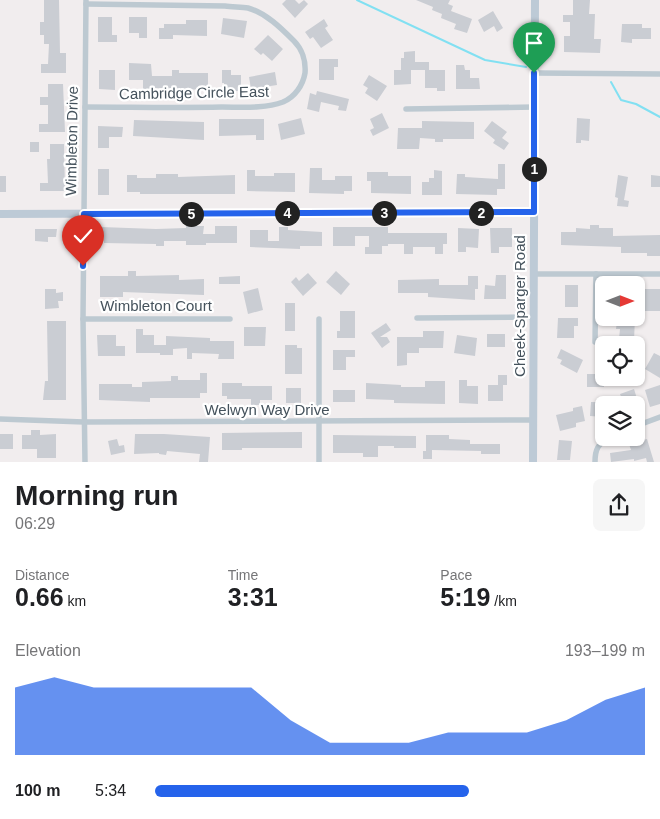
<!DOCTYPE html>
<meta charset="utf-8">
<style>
:root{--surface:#fff;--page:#f6f6f6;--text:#202124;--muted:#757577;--accent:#2563eb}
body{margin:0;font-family:Helvetica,sans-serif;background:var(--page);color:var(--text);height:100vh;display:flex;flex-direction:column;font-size:19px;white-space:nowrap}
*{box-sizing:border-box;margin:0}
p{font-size:16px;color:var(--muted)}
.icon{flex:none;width:28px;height:28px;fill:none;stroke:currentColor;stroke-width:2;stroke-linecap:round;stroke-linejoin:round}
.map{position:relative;height:462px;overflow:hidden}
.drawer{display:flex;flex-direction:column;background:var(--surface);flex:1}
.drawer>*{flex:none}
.needle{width:32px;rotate:90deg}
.tools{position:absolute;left:595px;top:276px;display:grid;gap:10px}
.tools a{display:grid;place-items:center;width:50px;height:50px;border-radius:8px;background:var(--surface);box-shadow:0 1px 4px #0004;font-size:25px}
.pin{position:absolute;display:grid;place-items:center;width:42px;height:42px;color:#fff;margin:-51px -21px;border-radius:50% 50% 50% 0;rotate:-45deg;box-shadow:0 0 5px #0007}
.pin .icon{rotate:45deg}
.km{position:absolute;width:25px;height:25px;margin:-12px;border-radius:50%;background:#222;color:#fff;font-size:14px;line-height:25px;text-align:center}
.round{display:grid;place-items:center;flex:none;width:52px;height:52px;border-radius:8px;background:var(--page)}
.head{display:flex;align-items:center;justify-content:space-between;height:85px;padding:0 15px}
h1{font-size:28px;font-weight:600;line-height:38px}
.metrics{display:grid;grid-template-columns:repeat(3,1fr);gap:8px;height:85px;padding:5px 15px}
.metrics div{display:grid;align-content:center}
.metrics b{font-size:25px;font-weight:600}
.metrics small{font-size:14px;font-weight:400}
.metrics p{font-size:14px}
.chart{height:140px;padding:10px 15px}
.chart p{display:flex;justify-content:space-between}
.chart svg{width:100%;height:90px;margin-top:5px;fill:var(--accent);opacity:.7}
ul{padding:0 15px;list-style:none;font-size:16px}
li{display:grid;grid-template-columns:80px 60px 1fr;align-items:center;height:38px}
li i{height:12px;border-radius:6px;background:var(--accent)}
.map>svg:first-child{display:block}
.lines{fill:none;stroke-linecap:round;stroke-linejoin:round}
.stream{stroke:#82e0f2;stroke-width:2}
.building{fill:#cacdd3}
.street{stroke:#bdc9d1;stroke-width:5.5}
.secondary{stroke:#bdcad6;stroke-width:8}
.route-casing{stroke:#fff;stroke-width:10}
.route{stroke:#2563eb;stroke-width:6}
.labels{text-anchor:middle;stroke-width:4.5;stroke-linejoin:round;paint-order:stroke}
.street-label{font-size:15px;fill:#45525c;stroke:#fff}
</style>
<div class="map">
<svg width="660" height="462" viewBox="0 0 660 462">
<rect width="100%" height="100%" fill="#f1edee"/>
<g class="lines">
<g class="stream">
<path d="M 357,0 L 485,60 L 526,67"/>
<path d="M 611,82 L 621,100 L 636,104 L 660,117"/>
</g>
</g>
<g class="building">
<path d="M 44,0 L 59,0 L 60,53 L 66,53 L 66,73 L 41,73 L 41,64 L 48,64 L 49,44 L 44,44 L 44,35 L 40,35 L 40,22 L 44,22 Z"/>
<path d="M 286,0 L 295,0 L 299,4 L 304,0 L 308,4 L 295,18 L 282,4 Z"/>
<path d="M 416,0 L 450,0 L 448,4 L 453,6 L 451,11 L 472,19 L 467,33 L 454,29 L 456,24 L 441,18 L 442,14 L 432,10 L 433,7 Z"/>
<path d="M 573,0 L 590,0 L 589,14 L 595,14 L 594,39 L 601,39 L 600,53 L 564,52 L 564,36 L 570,36 L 570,22 L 563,22 L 563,15 L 573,15 Z"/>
<path d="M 493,11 L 503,28 L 497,32 L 494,26 L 484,32 L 478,20 Z"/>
<path d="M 98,17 L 112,17 L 112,35 L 117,35 L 117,42 L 98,42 Z"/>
<path d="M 129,17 L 147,17 L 147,38 L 139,38 L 139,33 L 129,33 Z"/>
<path d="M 223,18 L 247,21 L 244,38 L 221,34 Z"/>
<path d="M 324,19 L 328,26 L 325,28 L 333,40 L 321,48 L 313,37 L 310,39 L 305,32 Z"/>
<path d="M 186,20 L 207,20 L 207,36 L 173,35 L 173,39 L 159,39 L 159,28 L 164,28 L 164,24 L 186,24 Z"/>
<path d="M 622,24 L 642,24 L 642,28 L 651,28 L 651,39 L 632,39 L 632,43 L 621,42 Z"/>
<path d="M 268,35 L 283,49 L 272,61 L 263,53 L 261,55 L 254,49 Z"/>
<path d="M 415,51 L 415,62 L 429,62 L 429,70 L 411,70 L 411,84 L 394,85 L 394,70 L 401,70 L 401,58 L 404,58 L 404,52 Z"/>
<path d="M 319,59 L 338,59 L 338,67 L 334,67 L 334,80 L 319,80 Z"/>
<path d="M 129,63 L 151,64 L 152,76 L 172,76 L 172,70 L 179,70 L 179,73 L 208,73 L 208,90 L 152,88 L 152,91 L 143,91 L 143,80 L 129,80 Z"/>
<path d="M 456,65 L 464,65 L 465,70 L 470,70 L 470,78 L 479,78 L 480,89 L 456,89 Z"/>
<path d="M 99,70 L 115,70 L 115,90 L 99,89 Z"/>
<path d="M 222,70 L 231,70 L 231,75 L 241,75 L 241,91 L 224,91 L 224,83 L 222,83 Z"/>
<path d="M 425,70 L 445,70 L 445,91 L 437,91 L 437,88 L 425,88 Z"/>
<path d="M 275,72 L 277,85 L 251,89 L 249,77 Z"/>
<path d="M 369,75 L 387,86 L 377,101 L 365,93 L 368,88 L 363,85 Z"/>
<path d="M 48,84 L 63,84 L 65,132 L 39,132 L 39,124 L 48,124 L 48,105 L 40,105 L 40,97 L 48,97 Z"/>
<path d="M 317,91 L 349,99 L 346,111 L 338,110 L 339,106 L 321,102 L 319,112 L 307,109 L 310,93 L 316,95 Z"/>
<path d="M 382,113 L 389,128 L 373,136 L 370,130 L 374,128 L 370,119 Z"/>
<path d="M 301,118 L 305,134 L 281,140 L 278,124 Z"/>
<path d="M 577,118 L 590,119 L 589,141 L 581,140 L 581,143 L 576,143 Z"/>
<path d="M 219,119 L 264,119 L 264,140 L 256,140 L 256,135 L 219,136 Z"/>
<path d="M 134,120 L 204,122 L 204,140 L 133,136 Z"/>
<path d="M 422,121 L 474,122 L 474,139 L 443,139 L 443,142 L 435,142 L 435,139 L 420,138 L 419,149 L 397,149 L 398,128 L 422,128 Z"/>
<path d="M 492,121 L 507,132 L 502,138 L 509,143 L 504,150 L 493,143 L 495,140 L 484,131 Z"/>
<path d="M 98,126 L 123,127 L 122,137 L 109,137 L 109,148 L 98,148 Z"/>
<rect x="30" y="142" width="9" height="10"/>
<path d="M 50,144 L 64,144 L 65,191 L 40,191 L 40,183 L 48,183 L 47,159 L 50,159 Z"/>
<path d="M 498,164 L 505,164 L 505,189 L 497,189 L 497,195 L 456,194 L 457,174 L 465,174 L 465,177 L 498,179 Z"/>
<path d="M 310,168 L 322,168 L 322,180 L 335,180 L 335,176 L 352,176 L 352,191 L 344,191 L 344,194 L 309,193 Z"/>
<rect x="98" y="169" width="11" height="26"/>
<path d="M 247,170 L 255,170 L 255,176 L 274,176 L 274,173 L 295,173 L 295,192 L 247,191 Z"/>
<path d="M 434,170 L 442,171 L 442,195 L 422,195 L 422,182 L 429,182 L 429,178 L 434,178 Z"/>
<path d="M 367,172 L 388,172 L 388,176 L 411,176 L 411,194 L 371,193 L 371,181 L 367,181 Z"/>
<path d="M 156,174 L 178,174 L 178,177 L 235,175 L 235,194 L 140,194 L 140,192 L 127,192 L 127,175 L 137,175 L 137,178 L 156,178 Z"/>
<path d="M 618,175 L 628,177 L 624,200 L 629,201 L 628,207 L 617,206 L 618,198 L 615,197 Z"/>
<path d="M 651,175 L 660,176 L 660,187 L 651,187 Z"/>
<rect x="0" y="176" width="6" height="16"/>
<path d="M 590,225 L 599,225 L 599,228 L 613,228 L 613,236 L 660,235 L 660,256 L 647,256 L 647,253 L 621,253 L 621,247 L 561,245 L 561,232 L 576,232 L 576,228 L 590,229 Z"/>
<path d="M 186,226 L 204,226 L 203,234 L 215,234 L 215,226 L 237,226 L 237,243 L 206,243 L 206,245 L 186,245 L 186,241 L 164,241 L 164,246 L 156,246 L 156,244 L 104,243 L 104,236 L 101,236 L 101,227 L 156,229 L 186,228 Z"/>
<path d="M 279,227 L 288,227 L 288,230 L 322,232 L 322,246 L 300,246 L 300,249 L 250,247 L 250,230 L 268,230 L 268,241 L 279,241 Z"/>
<path d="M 333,227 L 388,227 L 388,233 L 447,233 L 447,244 L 443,244 L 443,254 L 435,254 L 435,247 L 413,247 L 413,254 L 404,254 L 404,244 L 388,244 L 388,246 L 382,246 L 382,254 L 365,254 L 365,247 L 369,247 L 369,236 L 355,236 L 355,246 L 333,246 Z"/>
<path d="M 458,228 L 479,229 L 478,248 L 466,247 L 466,252 L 458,252 Z"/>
<path d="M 490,228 L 512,228 L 512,247 L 499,247 L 499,253 L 491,253 Z"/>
<path d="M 35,229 L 57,229 L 56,237 L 48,237 L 48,242 L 35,241 Z"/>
<path d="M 128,271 L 136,271 L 136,276 L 179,275 L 179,280 L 204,279 L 204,295 L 123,292 L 123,297 L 100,297 L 100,276 L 128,276 Z"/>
<path d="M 336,271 L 350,284 L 341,295 L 326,282 Z"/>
<path d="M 308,273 L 317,283 L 303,296 L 291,282 L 296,277 L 299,281 Z"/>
<path d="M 496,275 L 506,275 L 506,299 L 484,299 L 485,285 L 495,286 Z"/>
<path d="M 240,276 L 240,284 L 219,284 L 219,277 Z"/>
<path d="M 468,276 L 478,276 L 478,289 L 475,289 L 475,300 L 428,297 L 428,293 L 398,293 L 398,280 L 439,279 L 439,285 L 468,285 Z"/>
<rect x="565" y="285" width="13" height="22"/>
<path d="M 258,288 L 263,310 L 248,314 L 243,292 Z"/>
<path d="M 45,289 L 56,289 L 56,293 L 63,292 L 63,301 L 58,301 L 59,308 L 45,309 Z"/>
<path d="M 636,289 L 660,289 L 660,311 L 645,311 L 645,308 L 636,308 Z"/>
<rect x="285" y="303" width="10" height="28"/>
<path d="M 340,311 L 355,311 L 355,338 L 337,338 L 337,331 L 340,331 Z"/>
<path d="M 558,318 L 578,318 L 578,326 L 574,326 L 574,338 L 557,338 Z"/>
<path d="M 622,318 L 635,318 L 634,340 L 619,339 L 620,329 L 616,329 L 617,321 L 622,321 Z"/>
<path d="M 47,321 L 66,321 L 66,400 L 43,400 L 45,381 L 48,381 Z"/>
<path d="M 386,323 L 391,330 L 380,337 L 387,337 L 390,342 L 382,348 L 371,333 Z"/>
<path d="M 244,327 L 266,327 L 265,346 L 244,346 Z"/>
<path d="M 136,329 L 143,329 L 143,335 L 154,335 L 154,345 L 166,345 L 166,336 L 210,338 L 210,341 L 234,341 L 234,359 L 218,359 L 219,354 L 192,353 L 192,359 L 187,359 L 187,348 L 173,349 L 173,355 L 160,355 L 160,353 L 136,353 Z"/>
<path d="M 423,331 L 444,331 L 443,348 L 419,348 L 419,353 L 407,353 L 407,365 L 397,366 L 397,337 L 423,337 Z"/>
<rect x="487" y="334" width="18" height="13"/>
<path d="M 97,335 L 116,335 L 116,346 L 125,346 L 125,356 L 98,356 Z"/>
<path d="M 457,335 L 477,338 L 475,356 L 454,353 Z"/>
<path d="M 285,345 L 297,345 L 297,348 L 302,348 L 302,374 L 285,374 Z"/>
<path d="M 561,349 L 583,360 L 577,373 L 560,364 L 562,360 L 557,358 Z"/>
<path d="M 333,350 L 355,350 L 355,357 L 346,357 L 346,370 L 333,370 Z"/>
<path d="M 654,353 L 660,356 L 660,378 L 645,369 Z"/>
<path d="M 200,373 L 207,373 L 207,393 L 200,393 L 200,398 L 150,398 L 150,402 L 99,400 L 99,384 L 132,384 L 132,387 L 142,387 L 142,382 L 171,381 L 171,376 L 178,376 L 178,380 L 200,380 Z"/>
<rect x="587" y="374" width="17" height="13"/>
<path d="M 498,375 L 507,375 L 507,385 L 503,385 L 503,401 L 488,401 L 488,385 L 498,385 Z"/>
<path d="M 459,380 L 467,380 L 467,386 L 478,386 L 478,404 L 459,403 Z"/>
<path d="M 425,381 L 445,381 L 445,404 L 394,403 L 394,400 L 366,399 L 366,383 L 401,385 L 401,387 L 425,387 Z"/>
<path d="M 222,383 L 242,383 L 242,386 L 272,386 L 272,400 L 260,400 L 260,405 L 251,405 L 251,399 L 227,399 L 227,396 L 222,396 Z"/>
<path d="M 660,385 L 660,404 L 650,407 L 645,390 Z"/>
<rect x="286" y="388" width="15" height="15"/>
<path d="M 634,389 L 639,405 L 624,405 L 620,394 Z"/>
<rect x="333" y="390" width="22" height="12"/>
<path d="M 591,402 L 604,402 L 604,417 L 590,416 Z"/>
<path d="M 582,406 L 585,421 L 576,423 L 576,427 L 560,431 L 556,415 L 573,411 L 573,408 Z"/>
<path d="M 31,430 L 40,430 L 40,435 L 56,434 L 56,458 L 37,458 L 37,449 L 22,449 L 22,435 L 31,435 Z"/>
<path d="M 302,432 L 302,448 L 242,448 L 242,450 L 222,450 L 222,433 Z"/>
<rect x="0" y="434" width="13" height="15"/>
<path d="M 135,434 L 164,434 L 210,437 L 208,462 L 199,462 L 200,454 L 167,451 L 166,455 L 159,454 L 159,453 L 134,454 Z"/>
<path d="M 333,435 L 416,436 L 416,448 L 394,448 L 394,446 L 378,446 L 378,457 L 363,457 L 363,453 L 333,453 Z"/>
<path d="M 426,435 L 449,435 L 449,439 L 470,440 L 470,444 L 500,444 L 500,454 L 481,454 L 481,451 L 432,450 L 432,459 L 423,459 L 423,451 L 426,451 Z"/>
<path d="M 117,439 L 119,446 L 124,445 L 125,452 L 111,455 L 108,441 Z"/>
<path d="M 647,439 L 654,462 L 647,462 L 646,458 L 634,461 L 634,459 L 611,462 L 610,453 L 631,450 L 629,444 Z"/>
<path d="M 559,440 L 572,441 L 570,460 L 557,460 Z"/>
</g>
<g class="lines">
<g class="street">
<path d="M 535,73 L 660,74"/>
<path d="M 85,107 C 131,107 176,108 222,107 C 242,107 264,109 283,102 C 295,97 303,85 305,73 C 306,61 302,49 294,41 C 281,28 266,13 248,8 C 241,7 232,7 225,6 L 86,4"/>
<path d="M 406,109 L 534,107"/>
<path d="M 535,274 L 660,274"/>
<path d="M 417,318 L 534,317"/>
<path d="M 83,319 L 230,319"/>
<path d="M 595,342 L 596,274"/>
<path d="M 0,419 L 84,422 L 533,420"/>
<path d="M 636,426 L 660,417"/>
<path d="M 85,462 L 83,319 L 86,0"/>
<path d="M 319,462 L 319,319"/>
<path d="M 595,462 C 595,449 598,444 609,438"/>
</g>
<g class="secondary">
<path d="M 0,214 L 534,212"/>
<path d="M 533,462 L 535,0"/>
</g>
</g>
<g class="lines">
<defs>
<path id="route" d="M 83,266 L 84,214 L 534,212 L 534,73"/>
</defs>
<use href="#route" class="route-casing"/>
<use href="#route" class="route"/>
</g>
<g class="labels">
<g class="street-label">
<text transform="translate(194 93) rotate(-1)" y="5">Cambridge Circle East</text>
<text transform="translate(72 141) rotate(-89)" y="5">Wimbleton Drive</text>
<text x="156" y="311">Wimbleton Court</text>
<text transform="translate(520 306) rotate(-90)" y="5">Cheek-Sparger Road</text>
<text x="267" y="415">Welwyn Way Drive</text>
</g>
</g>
</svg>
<div class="tools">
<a><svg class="needle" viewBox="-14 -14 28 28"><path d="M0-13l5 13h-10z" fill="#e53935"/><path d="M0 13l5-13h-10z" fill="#757577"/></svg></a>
<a><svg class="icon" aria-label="locate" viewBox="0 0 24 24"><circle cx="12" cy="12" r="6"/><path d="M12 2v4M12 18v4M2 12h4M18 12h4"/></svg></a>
<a><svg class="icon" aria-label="layers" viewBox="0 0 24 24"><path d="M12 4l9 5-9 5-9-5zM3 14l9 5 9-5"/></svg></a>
</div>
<div class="pin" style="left:534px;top:73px;background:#1e9e55"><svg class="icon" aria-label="arrive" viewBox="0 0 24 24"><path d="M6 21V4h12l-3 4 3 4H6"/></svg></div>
<div class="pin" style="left:83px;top:266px;background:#d93025"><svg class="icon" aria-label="check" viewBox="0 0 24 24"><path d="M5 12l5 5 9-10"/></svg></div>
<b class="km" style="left:534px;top:169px">1</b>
<b class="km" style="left:481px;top:213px">2</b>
<b class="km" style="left:384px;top:213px">3</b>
<b class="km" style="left:287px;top:213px">4</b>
<b class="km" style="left:191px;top:214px">5</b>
</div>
<section class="drawer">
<div class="head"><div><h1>Morning run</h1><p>06:29</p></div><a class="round"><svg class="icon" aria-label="share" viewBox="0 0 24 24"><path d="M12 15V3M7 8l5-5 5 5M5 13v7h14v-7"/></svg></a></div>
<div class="metrics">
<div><p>Distance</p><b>0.66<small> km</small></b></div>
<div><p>Time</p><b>3:31</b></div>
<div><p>Pace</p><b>5:19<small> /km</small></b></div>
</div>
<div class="chart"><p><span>Elevation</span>193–199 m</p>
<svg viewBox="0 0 160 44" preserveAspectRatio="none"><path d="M0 44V11L10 6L20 11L30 11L40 11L50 11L60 11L70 27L80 38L90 38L100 38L110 33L120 33L130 33L140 27L150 17L160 11V44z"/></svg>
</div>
<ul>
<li><b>100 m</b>5:34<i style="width:64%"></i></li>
</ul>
</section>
